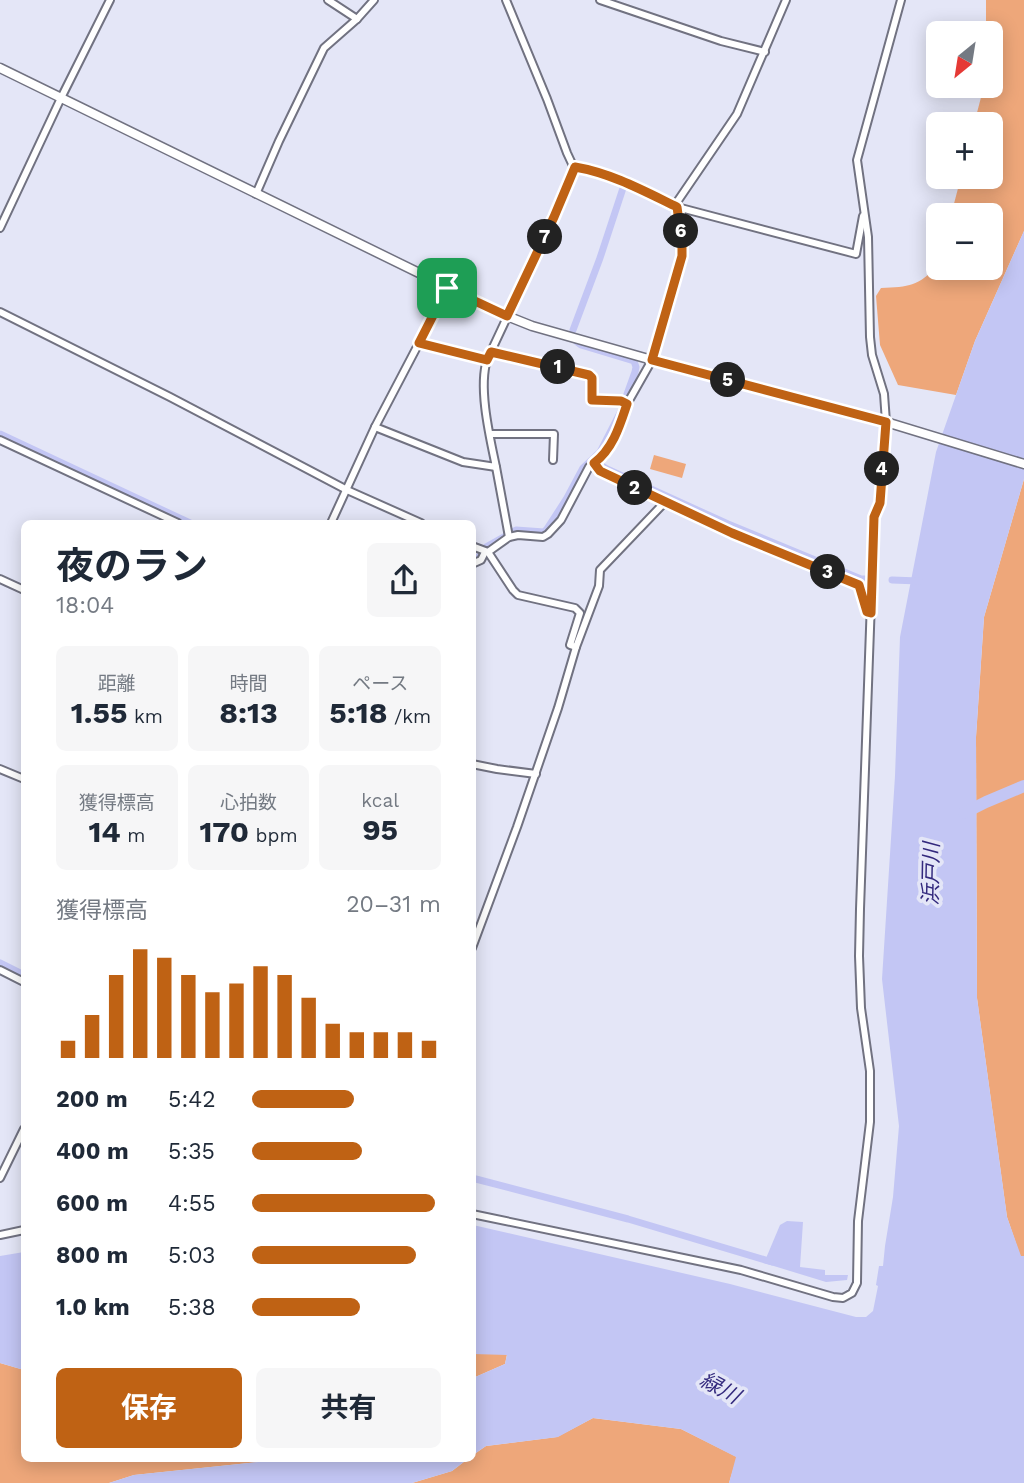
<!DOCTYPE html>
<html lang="ja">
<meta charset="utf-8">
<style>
:root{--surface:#fff;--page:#f6f6f7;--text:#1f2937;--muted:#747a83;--accent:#bf6214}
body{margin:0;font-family:"Work Sans","Noto Sans JP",sans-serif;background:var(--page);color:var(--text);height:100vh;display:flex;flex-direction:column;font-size:26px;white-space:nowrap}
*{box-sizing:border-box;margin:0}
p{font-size:23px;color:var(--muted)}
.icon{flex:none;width:38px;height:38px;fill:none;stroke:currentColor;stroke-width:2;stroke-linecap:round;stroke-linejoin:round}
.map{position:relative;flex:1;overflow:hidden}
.details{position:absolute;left:21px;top:520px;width:455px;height:942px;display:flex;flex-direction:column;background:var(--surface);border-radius:10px;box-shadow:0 4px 18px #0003}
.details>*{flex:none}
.needle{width:46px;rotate:210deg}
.tools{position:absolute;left:926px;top:21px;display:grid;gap:14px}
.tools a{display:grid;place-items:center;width:77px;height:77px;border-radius:10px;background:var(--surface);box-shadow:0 4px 18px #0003;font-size:35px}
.pin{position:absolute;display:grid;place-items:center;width:60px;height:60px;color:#fff;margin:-30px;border-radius:14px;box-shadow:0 4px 10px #0006}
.km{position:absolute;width:35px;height:35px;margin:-18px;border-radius:50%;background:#222;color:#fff;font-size:19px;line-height:35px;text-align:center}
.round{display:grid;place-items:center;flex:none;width:74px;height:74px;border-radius:10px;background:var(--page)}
.head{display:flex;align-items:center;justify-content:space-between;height:119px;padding:0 35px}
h1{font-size:38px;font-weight:700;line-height:52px}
.stats{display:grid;grid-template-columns:repeat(3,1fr);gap:10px;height:119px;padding:7px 35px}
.stats div{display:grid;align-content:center;border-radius:10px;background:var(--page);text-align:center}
.stats b{font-size:30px;font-weight:700}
.stats small{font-size:19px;font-weight:400}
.stats p{font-size:19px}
.chart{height:196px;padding:14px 35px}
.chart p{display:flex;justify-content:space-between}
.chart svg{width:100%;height:126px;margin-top:7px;stroke:var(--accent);stroke-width:6}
.action{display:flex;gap:14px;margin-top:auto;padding:14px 35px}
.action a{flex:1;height:80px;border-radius:10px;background:var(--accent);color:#fff;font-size:28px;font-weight:700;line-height:80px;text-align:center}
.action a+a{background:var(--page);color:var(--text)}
ul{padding:0 35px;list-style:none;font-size:23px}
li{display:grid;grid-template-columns:112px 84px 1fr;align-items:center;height:52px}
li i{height:18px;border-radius:9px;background:var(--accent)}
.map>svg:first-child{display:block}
.green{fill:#eea77a}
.water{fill:#c3c6f4}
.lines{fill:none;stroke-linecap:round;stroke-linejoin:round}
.canal{stroke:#c3c6f4;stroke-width:7}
.river{stroke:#c3c6f4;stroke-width:12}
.street-casing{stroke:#717281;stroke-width:10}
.secondary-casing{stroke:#717281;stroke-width:11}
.street{stroke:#fff;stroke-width:6}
.secondary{stroke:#fff;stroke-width:8}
.route-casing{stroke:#fff;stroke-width:14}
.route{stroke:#bf6214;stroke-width:9}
.labels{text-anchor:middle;stroke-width:7;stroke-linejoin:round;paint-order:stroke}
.water-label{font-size:21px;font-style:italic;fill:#33297d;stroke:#e4e6f7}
</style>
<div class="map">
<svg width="1024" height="1483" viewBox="0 0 1024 1483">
<rect width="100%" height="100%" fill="#e4e6f7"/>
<g class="green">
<path d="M 986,0 L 1024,0 L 1024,231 L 975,341 L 956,395 L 898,385 L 880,345 L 876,296 L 881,288 C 909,287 919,286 938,265 L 938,268 L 990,268 L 990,215 L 951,215 L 961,177 L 990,177 L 990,124 L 974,124 L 984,86 L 990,86 L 990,33 L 986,33 Z"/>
<path d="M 654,455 L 686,464 L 682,478 L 650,469 Z"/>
<path d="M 1024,479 L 1024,1267 L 1007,1217 L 977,998 L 976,737 L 984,617 Z"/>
<path d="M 473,1354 L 507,1354 L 505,1364 L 473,1378 Z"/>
<path d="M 0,1363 L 24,1370 L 24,1458 L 273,1458 L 258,1462 L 134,1475 L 109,1483 L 0,1483 Z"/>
<path d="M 593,1418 L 681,1429 L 737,1457 L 729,1483 L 412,1483 L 452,1471 L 469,1458 L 472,1458 L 473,1455 L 486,1446 L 557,1437 Z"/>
</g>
<g class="water">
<path d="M 1024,231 L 1024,479 L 984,617 L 976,737 L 977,998 L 1007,1217 L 1021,1256 L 1024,1256 L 1024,1483 L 729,1483 L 736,1457 L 681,1429 L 593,1418 L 558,1437 L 486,1446 L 473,1455 L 473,1378 L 505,1364 L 507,1355 L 473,1354 L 473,1225 L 730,1284 L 856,1317 L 866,1317 L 873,1311 L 878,1286 L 876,1285 L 879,1266 L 883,1266 L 885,1246 L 893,1197 L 899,1126 L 882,979 L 895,776 L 900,637 L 936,452 L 975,341 Z"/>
<path d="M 787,1221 L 803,1222 L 800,1267 L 825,1270 L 825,1275 L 848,1275 L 847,1280 L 826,1282 L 764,1263 L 780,1225 Z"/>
<path d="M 24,1252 L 24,1370 L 0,1363 L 0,1256 Z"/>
<path d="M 273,1458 L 469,1458 L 452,1471 L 412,1483 L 109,1483 L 134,1475 L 258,1462 Z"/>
</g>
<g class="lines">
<g class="canal">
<path d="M 573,330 L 600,258 L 626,179"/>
<path d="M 0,434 L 190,523"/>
<path d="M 597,456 L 602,466 L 607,469 L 728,524 L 861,579 L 866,579"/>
<path d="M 486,547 L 516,530 L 544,532 L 547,529 L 567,498 L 583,468 L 600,452 L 621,411 L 635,372 L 636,367 L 634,361 L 581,345 L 577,342"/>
<path d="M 472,560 L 480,556"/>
<path d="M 892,580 L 919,581"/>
<path d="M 0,963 L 24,975"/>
<path d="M 472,1178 L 628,1219 L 772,1262"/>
</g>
<path class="river" d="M 964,813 L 986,802 L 1024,786"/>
<defs>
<g id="street">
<path d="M 328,0 L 357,19"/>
<path d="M 600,0 L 721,41 L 765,52"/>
<path d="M 574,168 L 589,170 L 608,176 L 677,207 L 856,254 L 863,216"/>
<path d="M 256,194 L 279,141 L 324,48 L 357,19 L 374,0"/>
<path d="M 0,228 L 61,98 L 110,0"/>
<path d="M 0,312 L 170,397 L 347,490 L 421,523"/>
<path d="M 419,343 L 447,288"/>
<path d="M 491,352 L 589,375 L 592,378 L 592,400 L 621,401 L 627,404"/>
<path d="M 375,427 L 463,462 L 496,467 C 490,438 478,388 487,360"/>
<path d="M 490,434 L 554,434 L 553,460"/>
<path d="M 0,440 L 178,523"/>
<path d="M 594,463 L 600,471 L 732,533 L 859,585 L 867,612 L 871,613"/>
<path d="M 496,467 L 509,537"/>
<path d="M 331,523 L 375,427 L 419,343 L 487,360 L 554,217 L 574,168 L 567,153 L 547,99 L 506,0"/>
<path d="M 472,546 L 488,552 L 509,537 L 518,535 L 543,537 L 548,534 L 561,520 L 589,467 L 604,456 L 618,429 L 627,404 L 652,360 L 682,255 L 683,243 L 677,202 L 737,114 L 786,0"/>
<path d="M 488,552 L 513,590 L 518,595 L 575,608 L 580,613 L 570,645 L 576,647"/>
<path d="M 472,564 L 481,560 L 485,552"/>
<path d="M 0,579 L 24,590"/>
<path d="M 472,764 L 497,769 L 536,774"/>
<path d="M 0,769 L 24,779"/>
<path d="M 472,948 L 517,827 L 558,708 L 576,647 L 599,586 L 600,570 L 665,502"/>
<path d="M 0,970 L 24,982"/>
<path d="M 0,1178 L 24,1129"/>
<path d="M 472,1214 L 741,1270 L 833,1297 L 843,1298 L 852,1293 L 857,1283 L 858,1221 L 870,1122 L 870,1071 L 861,1008 L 859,956 L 860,909 L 874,517 L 880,503 L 886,422 L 884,394 L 872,355 L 870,337 L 868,237 L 857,160 L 901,0"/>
<path d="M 0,1235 L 24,1230"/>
</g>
<path id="secondary" d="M 0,68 L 507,316 L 532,326 L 652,360 L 886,422 L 1024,464"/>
</defs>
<use href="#street" class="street-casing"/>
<use href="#secondary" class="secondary-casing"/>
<use href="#street" class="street"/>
<use href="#secondary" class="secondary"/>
</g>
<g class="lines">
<defs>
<path id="route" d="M 575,167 C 611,173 644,191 677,207 L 682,243 L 682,256 L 652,360 L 886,422 L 880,503 L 874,517 L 871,613 L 867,612 L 859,585 L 732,533 L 600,471 L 594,463 C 613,449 620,425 627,404 L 621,401 L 592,400 L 592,378 L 589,375 L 491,352 L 487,360 L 419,343 L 447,288 L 507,316 L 554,217 Z"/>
</defs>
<use href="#route" class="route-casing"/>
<use href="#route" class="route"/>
</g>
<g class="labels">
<g class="water-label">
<text transform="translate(931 874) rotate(-89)" y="7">浜戸川</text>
<text transform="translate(720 1388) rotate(29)" y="7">緑川</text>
</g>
</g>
</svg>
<div class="tools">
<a><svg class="needle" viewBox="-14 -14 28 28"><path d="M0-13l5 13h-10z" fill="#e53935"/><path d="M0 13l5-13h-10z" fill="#747a83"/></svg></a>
<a>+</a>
<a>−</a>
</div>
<div class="pin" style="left:447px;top:288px;background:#1e9e55"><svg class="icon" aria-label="arrive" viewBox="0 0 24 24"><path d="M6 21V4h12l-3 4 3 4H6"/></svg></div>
<b class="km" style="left:558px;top:367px">1</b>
<b class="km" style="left:635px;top:488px">2</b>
<b class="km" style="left:828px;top:572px">3</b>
<b class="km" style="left:882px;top:469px">4</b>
<b class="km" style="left:728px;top:380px">5</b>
<b class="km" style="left:681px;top:231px">6</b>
<b class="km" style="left:545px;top:237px">7</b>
<section class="details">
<div class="head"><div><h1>夜のラン</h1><p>18:04</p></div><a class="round"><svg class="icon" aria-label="share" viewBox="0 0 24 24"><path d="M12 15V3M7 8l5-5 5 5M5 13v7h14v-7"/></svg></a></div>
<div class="stats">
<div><p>距離</p><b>1.55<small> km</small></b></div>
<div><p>時間</p><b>8:13</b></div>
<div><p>ペース</p><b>5:18<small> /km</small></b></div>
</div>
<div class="stats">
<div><p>獲得標高</p><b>14<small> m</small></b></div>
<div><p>心拍数</p><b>170<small> bpm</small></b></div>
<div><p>kcal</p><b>95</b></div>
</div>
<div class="chart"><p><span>獲得標高</span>20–31 m</p>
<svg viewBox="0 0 160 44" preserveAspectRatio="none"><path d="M5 44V38M15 44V29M25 44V15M35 44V6M45 44V9M55 44V15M65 44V21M75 44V18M85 44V12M95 44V15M105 44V23M115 44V32M125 44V35M135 44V35M145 44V35M155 44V38"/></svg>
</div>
<ul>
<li><b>200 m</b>5:42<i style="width:54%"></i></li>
<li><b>400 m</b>5:35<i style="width:58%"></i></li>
<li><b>600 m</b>4:55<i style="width:97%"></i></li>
<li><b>800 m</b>5:03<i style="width:87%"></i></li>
<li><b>1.0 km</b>5:38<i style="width:57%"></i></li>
</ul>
<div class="action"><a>保存</a><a>共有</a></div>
</section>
</div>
